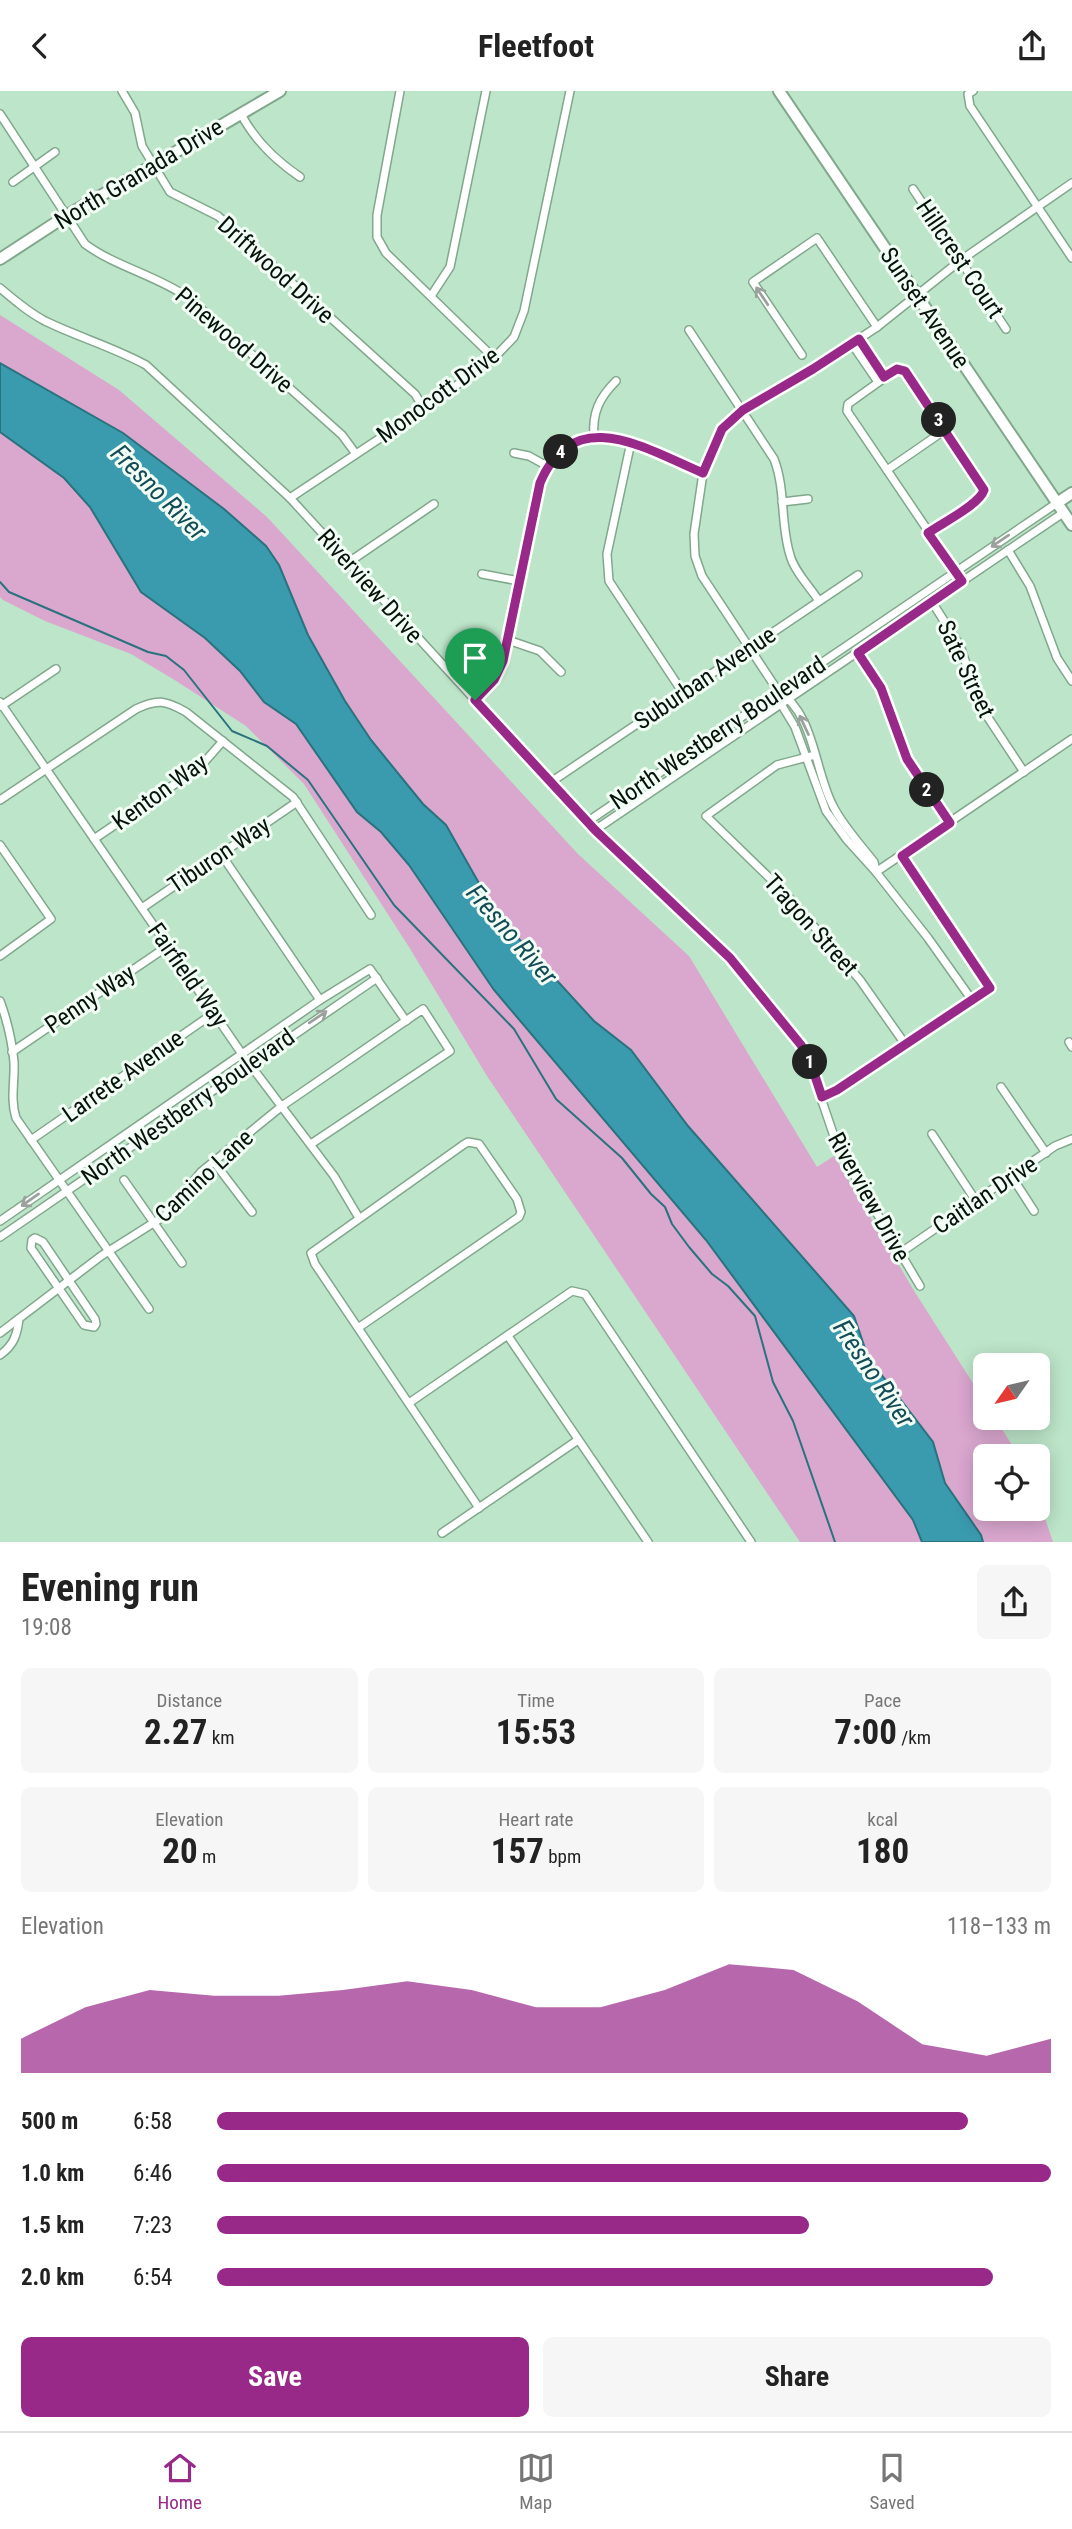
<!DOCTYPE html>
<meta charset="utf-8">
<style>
:root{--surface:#fff;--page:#f6f6f6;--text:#222;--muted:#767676;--line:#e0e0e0;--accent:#992989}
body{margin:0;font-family:"Roboto Condensed",sans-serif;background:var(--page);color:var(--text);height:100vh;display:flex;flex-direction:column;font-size:26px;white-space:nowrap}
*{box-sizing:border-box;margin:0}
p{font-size:23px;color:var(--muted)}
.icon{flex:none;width:38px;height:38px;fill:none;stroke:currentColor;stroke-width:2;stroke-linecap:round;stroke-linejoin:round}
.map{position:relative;height:1451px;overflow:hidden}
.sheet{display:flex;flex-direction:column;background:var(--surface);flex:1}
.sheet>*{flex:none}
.needle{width:46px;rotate:236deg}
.fabs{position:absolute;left:973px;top:1262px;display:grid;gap:14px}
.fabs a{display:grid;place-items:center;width:77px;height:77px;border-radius:10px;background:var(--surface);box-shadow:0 4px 18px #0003;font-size:35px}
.pin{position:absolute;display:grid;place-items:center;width:60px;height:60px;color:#fff;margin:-72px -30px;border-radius:50% 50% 50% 0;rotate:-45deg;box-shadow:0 0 7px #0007}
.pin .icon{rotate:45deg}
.km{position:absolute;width:35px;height:35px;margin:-18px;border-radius:50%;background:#222;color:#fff;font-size:19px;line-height:35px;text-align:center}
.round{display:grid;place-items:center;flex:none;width:74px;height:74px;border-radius:10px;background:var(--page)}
.head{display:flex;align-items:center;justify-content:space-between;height:119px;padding:0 21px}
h1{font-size:38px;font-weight:700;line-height:52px}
.metrics{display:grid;grid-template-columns:repeat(3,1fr);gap:10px;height:119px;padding:7px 21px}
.metrics div{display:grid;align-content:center;border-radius:10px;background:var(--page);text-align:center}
.metrics b{font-size:35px;font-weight:700}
.metrics small{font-size:19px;font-weight:400}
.metrics p{font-size:19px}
.chart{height:196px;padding:14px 21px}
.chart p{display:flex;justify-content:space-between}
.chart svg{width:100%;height:126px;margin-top:7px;fill:var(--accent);opacity:.7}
.action{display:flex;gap:14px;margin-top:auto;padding:14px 21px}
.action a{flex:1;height:80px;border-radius:10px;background:var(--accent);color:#fff;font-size:28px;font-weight:700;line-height:80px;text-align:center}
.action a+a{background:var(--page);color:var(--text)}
ul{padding:0 21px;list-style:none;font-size:23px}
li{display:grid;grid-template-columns:112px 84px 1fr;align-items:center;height:52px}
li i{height:18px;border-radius:9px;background:var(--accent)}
header{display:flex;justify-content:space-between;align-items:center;height:91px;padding:0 21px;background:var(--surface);font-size:32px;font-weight:700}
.dock{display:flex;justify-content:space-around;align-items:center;height:98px;border-top:2px solid var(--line);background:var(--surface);font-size:19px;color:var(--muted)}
.dock a{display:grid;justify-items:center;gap:4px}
.dock .selected{color:var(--accent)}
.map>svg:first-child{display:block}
.green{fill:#daa7cf}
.water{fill:#3a9aae;stroke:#2a727d;stroke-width:2}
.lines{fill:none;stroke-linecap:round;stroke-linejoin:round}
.stream{stroke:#2a727d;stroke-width:2}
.street-casing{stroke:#81a78c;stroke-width:10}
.secondary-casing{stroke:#81a78c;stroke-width:14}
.street{stroke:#fff;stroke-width:7}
.secondary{stroke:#fff;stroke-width:10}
.oneway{stroke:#9ba19d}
.route-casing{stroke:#fff;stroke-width:14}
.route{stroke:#992989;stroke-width:9}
.labels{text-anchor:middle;stroke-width:6;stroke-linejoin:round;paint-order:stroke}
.street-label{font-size:24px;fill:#05130a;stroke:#f2fef5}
.water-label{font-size:26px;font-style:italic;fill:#134b56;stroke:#f2fef5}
</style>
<header><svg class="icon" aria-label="back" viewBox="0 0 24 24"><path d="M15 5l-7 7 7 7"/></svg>Fleetfoot<svg class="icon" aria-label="share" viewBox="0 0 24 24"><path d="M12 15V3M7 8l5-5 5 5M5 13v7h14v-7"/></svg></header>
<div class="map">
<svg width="1072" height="1451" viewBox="0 0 1072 1451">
<rect width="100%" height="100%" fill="#bde5c9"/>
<path class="green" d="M 0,224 L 119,299 L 267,426 L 578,763 L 689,865 L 817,1076 L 834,1065 L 916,1203 L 985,1311 L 985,1326 L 995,1327 L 1019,1365 L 985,1365 L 985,1418 L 1038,1418 L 1038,1407 L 1053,1451 L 800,1451 L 487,985 L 409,856 L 304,693 L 246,635 L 173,588 L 131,563 L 45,530 L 3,509 L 0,506 Z"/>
<path class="water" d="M 0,272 L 123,342 L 224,418 L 266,455 L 279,474 L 308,544 L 345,610 L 371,649 L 423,713 L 446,734 L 497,824 L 594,930 L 631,959 L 688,1035 L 854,1225 L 868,1266 L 933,1351 L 945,1392 L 981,1444 L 983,1451 L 922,1451 L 913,1429 L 706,1149 L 494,899 L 409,774 L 381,741 L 357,721 L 296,633 L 264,611 L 240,580 L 205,547 L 141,501 L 90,416 L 64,387 L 0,341 Z"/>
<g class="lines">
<path class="stream" d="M 0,491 L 9,501 L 148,561 L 166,565 L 184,579 L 232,640 L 267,655 L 308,689 L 394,814 L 514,938 L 556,1008 L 622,1067 L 651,1103 L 665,1116 L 672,1133 L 689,1156 L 712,1183 L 728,1195 L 755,1225 L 773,1291 L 793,1330 L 835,1451"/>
<defs>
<g id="street">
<path d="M 122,0 L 135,22 L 142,55 L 170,101 L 218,125 L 415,303 L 424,318"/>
<path d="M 400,0 L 377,124 L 377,146 L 386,162 L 494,267"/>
<path d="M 973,0 L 968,3 L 970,15 L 1072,167"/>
<path d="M 0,23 L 85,153 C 116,176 156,184 189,207 L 342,344 L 356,363"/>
<path d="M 241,23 C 255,50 275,69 300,86"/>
<path d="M 13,91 L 55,61"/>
<path d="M 913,98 L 1006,238"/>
<path d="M 0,197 C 14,209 28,221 45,230 C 78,246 113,256 146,274 L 290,407 L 587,731 L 730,867 L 806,963 L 838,1057 L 920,1195"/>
<path d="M 431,205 L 450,176 L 486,0"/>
<path d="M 689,239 L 774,368 C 786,399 780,432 790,464 C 794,480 810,496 819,510"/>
<path d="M 859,248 L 884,286"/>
<path d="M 852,253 L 878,291"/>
<path d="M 802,264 L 753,191 L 817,147 L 877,236"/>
<path d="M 594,346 C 592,322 599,307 616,290"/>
<path d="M 631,351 L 607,463 L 609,490 L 683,602"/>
<path d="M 514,362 L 529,365 L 547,375"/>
<path d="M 887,379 L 945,339"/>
<path d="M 290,407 L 424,318 L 494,267 L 514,246 L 524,220 L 570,0"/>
<path d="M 782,411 L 808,408"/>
<path d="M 928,442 C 943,432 979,414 984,399 L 905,280 L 897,278 L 848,313 L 847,320 L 962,490"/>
<path d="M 1008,459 L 1030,495 L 1057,567 L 1072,590"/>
<path d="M 349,471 L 434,413"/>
<path d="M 482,483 L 519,490"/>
<path d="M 932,511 L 960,555 L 981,616 L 1024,681"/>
<path d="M 508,549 L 540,560 L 561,581"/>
<path d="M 858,562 L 881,597 L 907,668 L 949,732"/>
<path d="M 778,600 C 815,623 814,679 833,715 C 843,735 860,753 874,771 L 876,780"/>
<path d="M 475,609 L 494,589 L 503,570 L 540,392 C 575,311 646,358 703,382"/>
<path d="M 0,611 L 242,963 L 334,1085 L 359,1127"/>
<path d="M 1,615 L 56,578"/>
<path d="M 815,664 L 777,674 L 706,725 L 786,803 L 860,889 L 905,953"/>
<path d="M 551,691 L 858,484"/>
<path d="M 0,709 L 136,618 C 157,608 165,609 186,621 L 293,706 L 371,824"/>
<path d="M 587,731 L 1057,412"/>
<path d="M 595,739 L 1063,422"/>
<path d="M 94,748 L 200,676 L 223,650"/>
<path d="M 0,754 L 51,828 L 0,865"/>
<path d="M 221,763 L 320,909"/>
<path d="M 876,781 L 1072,648"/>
<path d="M 142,817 L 297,711"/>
<path d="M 972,909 L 928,847 L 876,781 L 847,749 L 826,720 L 795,636 L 781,613 L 778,600 L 702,485 L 695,465 L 694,443 L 703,382 L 722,338 L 743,319 L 813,278 L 877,236 L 961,169 L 1072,92"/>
<path d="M 0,910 C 7,929 12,950 14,971 C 15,990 10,1008 16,1027 L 149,1218"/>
<path d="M 1069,951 L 1072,956"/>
<path d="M 12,961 L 168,855"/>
<path d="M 1001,996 L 1046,1062"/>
<path d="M 822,1006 L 837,999 L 990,897 L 902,765"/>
<path d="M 932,1043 L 976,1110"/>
<path d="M 31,1049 L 214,922"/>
<path d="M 214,1071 L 252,1121"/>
<path d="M 1012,1086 L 1034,1120"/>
<path d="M 124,1089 L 182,1172"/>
<path d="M 0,1130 L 320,909 L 370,878 L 406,930"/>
<path d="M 0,1146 L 377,887"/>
<path d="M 35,1147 L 43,1151 L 95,1228 L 96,1233 L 94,1236 L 84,1234 L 31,1157 L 32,1149 Z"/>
<path d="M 900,1162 L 1055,1055 L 1072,1048"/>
<path d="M 358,1237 L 519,1126 L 521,1121 L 517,1108 L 479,1053 L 468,1051 L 463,1054 L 311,1162 L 315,1173 L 479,1417"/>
<path d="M 0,1242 L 101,1165 L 166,1124 L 201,1081 L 282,1015 L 423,918 L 450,960 L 311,1053"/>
<path d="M 508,1245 L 648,1451"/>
<path d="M 0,1264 C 14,1254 17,1244 19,1228"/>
<path d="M 409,1312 L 572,1200 L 585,1203 L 751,1451"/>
<path d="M 442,1442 L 578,1349"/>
</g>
<g id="secondary">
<path d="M 779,0 L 1072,434"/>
<path d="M 0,168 L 66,125 L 280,0"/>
<path d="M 1057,412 L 1072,402"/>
</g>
</defs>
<use href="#street" class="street-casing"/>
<use href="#secondary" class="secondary-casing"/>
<use href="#street" class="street"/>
<use href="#secondary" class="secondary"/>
</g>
<defs><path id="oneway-shaft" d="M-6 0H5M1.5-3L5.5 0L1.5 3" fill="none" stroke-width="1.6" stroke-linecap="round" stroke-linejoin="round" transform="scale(1.75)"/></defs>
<g class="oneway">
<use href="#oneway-shaft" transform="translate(762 205) rotate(-124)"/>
<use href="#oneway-shaft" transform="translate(1000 450) rotate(146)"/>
<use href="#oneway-shaft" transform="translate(804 634) rotate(-115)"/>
<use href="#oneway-shaft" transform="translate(318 926) rotate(-34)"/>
<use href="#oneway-shaft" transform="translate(30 1109) rotate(145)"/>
</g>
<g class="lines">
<defs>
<path id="route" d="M 859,248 L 884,286 L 897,278 L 905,280 L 984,399 C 979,414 942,432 928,442 L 962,490 L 858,562 L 881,597 L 907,668 L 950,732 L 902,765 L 990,897 L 837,999 L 822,1006 L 811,973 L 801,954 L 730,867 L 595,739 L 475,609 L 494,589 L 503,570 L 540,392 C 574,311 646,358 703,382 L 722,338 L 743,319 L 813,278 Z"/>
</defs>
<use href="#route" class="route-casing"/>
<use href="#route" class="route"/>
</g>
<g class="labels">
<g class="street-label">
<text transform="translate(139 83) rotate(-31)" y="8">North Granada Drive</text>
<text transform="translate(960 168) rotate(56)" y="8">Hillcrest Court</text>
<text transform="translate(276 179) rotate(42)" y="8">Driftwood Drive</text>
<text transform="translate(925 217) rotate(56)" y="8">Sunset Avenue</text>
<text transform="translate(234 249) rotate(41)" y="8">Pinewood Drive</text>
<text transform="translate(438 304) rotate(-36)" y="8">Monocott Drive</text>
<text transform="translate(370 495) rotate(48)" y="8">Riverview Drive</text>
<text transform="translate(966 578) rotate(65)" y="8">Sate Street</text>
<text transform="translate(705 587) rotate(-34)" y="8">Suburban Avenue</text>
<text transform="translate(718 642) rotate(-34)" y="8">North Westberry Boulevard</text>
<text transform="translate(160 701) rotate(-36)" y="8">Kenton Way</text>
<text transform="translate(219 764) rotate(-34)" y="8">Tiburon Way</text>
<text transform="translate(811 834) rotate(48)" y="8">Tragon Street</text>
<text transform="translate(188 884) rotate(55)" y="8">Fairfield Way</text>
<text transform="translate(90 908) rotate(-34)" y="8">Penny Way</text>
<text transform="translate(123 985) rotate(-35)" y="8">Larrete Avenue</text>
<text transform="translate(188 1016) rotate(-35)" y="8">North Westberry Boulevard</text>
<text transform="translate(204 1085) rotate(-43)" y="8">Camino Lane</text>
<text transform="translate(985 1104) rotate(-34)" y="8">Caitlan Drive</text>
<text transform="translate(869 1106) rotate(61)" y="8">Riverview Drive</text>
</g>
<g class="water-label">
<text transform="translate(159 401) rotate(45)" y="9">Fresno River</text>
<text transform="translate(512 843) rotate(49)" y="9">Fresno River</text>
<text transform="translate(874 1282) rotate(56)" y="9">Fresno River</text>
</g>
</g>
</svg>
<div class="fabs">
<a><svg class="needle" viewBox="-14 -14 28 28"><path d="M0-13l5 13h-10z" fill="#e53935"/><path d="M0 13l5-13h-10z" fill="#767676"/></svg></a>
<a><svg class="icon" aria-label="locate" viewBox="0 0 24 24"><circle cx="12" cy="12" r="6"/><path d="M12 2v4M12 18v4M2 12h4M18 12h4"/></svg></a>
</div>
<div class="pin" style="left:475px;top:609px;background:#1e9e55"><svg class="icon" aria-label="arrive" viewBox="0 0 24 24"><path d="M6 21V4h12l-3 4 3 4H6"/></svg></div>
<b class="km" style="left:810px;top:971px">1</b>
<b class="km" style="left:927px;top:699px">2</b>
<b class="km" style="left:939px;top:329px">3</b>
<b class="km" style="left:561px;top:361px">4</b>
</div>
<section class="sheet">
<div class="head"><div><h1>Evening run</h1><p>19:08</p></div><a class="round"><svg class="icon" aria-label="share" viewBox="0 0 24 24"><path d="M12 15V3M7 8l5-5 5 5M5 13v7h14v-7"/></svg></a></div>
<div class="metrics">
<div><p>Distance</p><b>2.27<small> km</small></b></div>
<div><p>Time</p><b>15:53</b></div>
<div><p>Pace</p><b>7:00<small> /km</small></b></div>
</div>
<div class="metrics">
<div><p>Elevation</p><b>20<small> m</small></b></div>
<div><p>Heart rate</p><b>157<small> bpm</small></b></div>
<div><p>kcal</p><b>180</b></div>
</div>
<div class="chart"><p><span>Elevation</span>118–133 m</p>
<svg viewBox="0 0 160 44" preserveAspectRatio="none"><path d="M0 44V32L10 21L20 15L30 17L40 17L50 15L60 12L70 15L80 21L90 21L100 15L110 6L120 8L130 19L140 34L150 38L160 32V44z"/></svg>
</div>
<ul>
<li><b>500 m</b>6:58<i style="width:90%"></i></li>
<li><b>1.0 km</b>6:46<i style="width:100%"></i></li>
<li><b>1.5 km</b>7:23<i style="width:71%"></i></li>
<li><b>2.0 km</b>6:54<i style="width:93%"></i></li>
</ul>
<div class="action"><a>Save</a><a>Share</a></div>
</section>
<nav class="dock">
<a class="selected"><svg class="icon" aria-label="home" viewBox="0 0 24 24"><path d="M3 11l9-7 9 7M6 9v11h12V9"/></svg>Home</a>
<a><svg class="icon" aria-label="map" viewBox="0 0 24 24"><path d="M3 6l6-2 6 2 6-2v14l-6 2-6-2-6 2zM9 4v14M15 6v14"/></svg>Map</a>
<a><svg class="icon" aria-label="saved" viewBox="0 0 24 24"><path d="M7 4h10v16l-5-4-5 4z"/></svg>Saved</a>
</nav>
